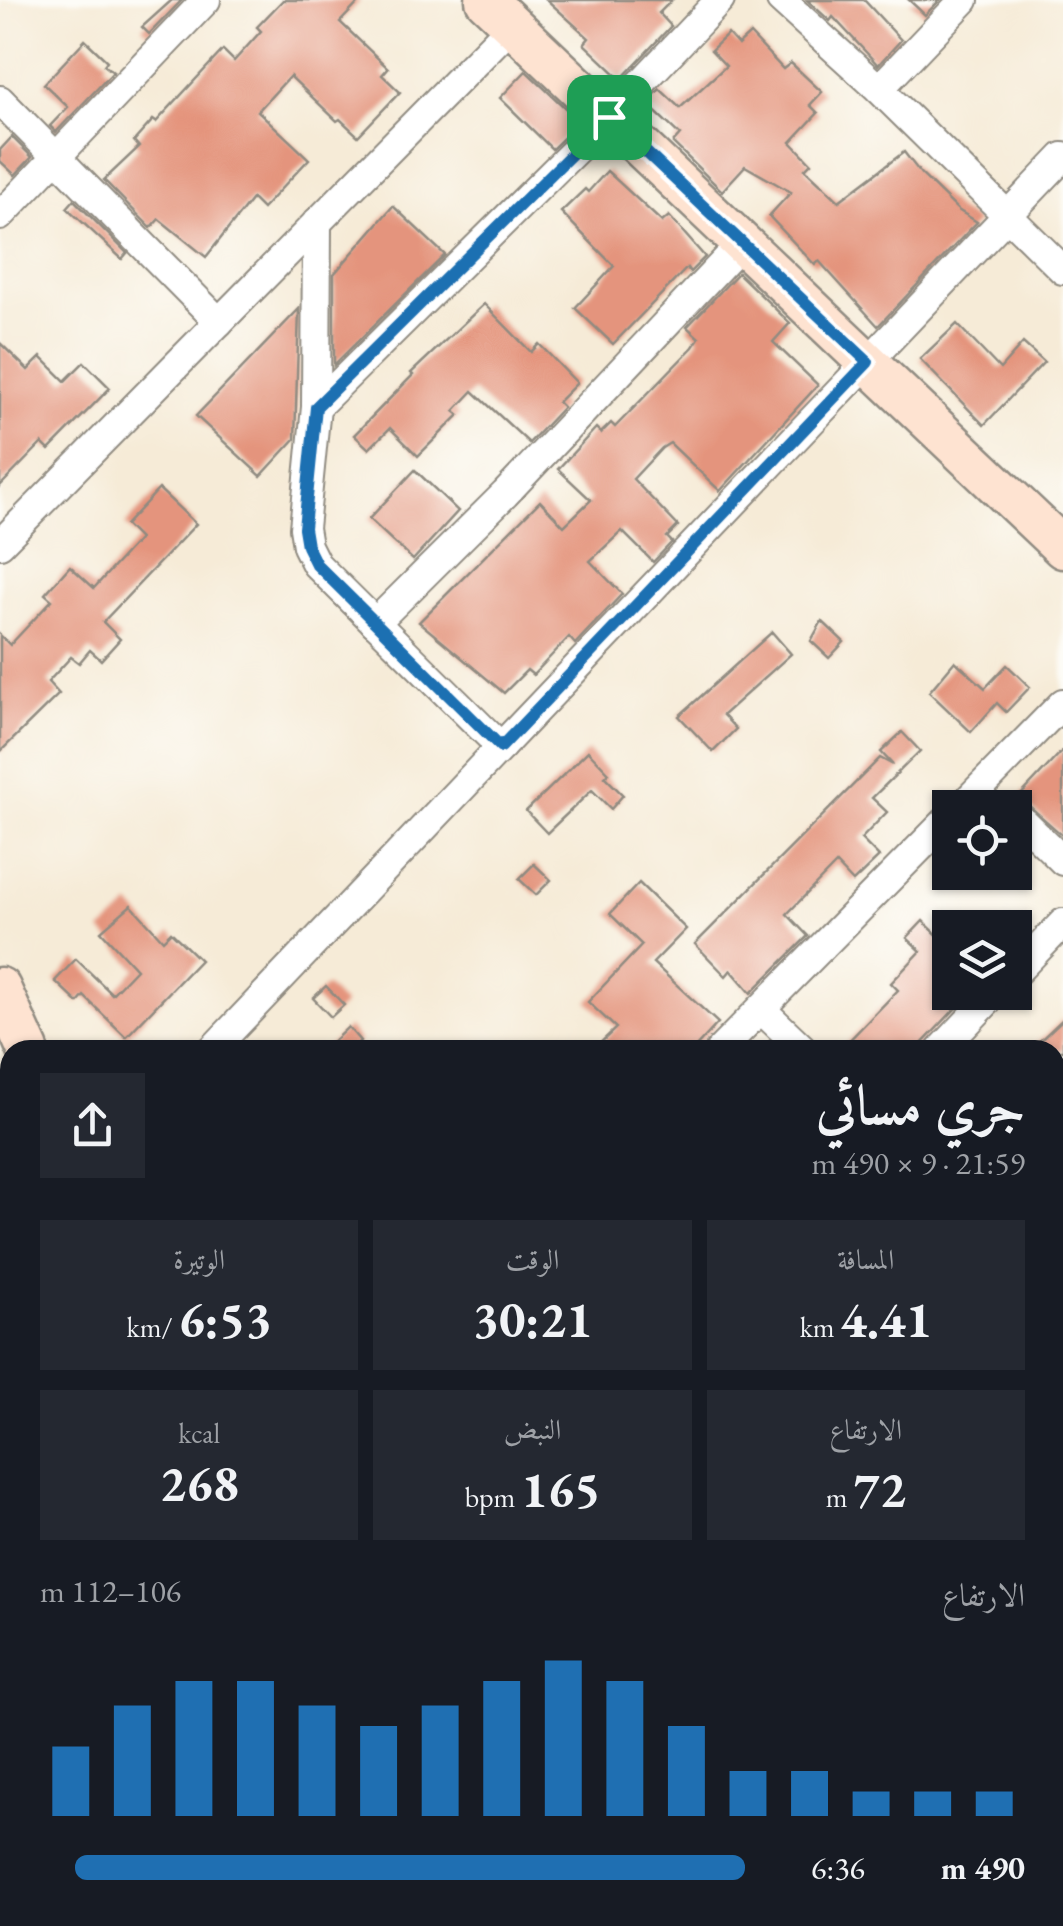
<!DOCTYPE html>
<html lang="ar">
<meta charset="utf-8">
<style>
:root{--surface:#171b24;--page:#242831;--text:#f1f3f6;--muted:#9ea1a6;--accent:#1f6fb2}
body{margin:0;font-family:"EB Garamond",Amiri,serif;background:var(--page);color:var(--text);direction:rtl;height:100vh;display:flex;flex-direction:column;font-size:38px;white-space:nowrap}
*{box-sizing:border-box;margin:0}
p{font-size:32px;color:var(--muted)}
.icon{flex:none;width:55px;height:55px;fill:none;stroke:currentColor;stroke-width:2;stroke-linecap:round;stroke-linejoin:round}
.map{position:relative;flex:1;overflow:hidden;direction:ltr}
.drawer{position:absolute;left:0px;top:1040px;width:1065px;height:888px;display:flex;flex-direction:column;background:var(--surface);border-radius:30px 30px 0 0;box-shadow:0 2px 8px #0004;direction:rtl}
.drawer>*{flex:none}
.fabs{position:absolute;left:932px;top:790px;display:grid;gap:20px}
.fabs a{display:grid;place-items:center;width:100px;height:100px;border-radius:0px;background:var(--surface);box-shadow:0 2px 8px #0004;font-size:50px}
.pin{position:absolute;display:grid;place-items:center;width:85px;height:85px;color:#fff;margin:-42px;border-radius:20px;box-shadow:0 5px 15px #0006}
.round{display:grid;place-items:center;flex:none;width:105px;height:105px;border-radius:0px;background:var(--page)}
.head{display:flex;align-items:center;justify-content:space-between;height:170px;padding:0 40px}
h1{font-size:55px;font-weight:700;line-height:75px}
.figures{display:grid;grid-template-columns:repeat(3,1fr);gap:15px;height:170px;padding:10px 40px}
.figures div{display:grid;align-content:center;border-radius:0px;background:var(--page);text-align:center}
.figures b{font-size:50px;font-weight:700}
.figures small{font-size:28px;font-weight:400}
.figures p{font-size:28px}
.chart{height:280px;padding:20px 40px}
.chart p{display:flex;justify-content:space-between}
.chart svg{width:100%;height:180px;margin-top:10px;stroke:var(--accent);stroke-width:6}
ul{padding:0 40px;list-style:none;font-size:32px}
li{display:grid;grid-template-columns:160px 120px 1fr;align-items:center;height:75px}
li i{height:25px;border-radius:12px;background:var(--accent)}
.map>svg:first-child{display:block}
.building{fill:#e4947d}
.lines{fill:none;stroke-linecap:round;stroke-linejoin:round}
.street-casing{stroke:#908b81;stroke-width:32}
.secondary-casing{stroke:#908b81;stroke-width:45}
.street{stroke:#fff;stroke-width:28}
.secondary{stroke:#fee3d1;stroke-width:40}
.route-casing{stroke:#fff;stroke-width:20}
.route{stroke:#1f6fb2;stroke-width:12}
</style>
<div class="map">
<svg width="1063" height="1926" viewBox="0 0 1063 1926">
<rect width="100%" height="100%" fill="#fdfcf7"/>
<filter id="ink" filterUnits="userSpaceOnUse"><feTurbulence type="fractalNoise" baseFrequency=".01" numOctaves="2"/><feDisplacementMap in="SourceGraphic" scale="20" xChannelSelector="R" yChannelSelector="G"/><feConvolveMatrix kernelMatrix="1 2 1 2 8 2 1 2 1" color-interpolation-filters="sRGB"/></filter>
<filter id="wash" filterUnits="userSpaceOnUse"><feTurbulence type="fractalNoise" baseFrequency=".0048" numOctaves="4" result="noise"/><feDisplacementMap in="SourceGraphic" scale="40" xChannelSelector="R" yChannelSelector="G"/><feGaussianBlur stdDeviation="2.25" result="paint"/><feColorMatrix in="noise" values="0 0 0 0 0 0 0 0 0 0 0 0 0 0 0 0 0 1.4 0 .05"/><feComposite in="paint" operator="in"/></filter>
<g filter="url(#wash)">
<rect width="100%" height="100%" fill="#f6ebd7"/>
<g id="blocks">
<g class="building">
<path d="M 172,0 L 182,0 L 149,34 L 142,27 Z"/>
<path d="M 283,0 L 361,0 L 340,22 L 388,68 L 382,75 L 400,92 L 358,136 L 340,119 L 337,121 L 290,76 L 258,111 L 309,159 L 262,209 L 252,199 L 206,257 L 159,219 L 151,228 L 104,180 L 139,147 L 134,141 L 153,120 L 156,122 L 223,50 L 234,61 L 261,31 L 257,27 Z"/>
<path d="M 547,0 L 672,0 L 659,13 L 671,26 L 621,79 L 584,44 L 589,38 Z"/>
<path d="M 807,0 L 864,0 L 901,40 L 878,65 L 833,17 L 830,21 Z"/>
<path d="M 909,0 L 940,0 L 925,15 Z"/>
<path d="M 728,34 L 738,45 L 750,34 L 783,69 L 791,63 L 822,92 L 810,105 L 818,113 L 791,142 L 811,163 L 805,169 L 839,201 L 904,152 L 921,174 L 958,210 L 977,222 L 878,326 L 819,261 L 815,265 L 769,216 L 791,192 L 745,166 L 722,191 L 673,143 L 680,135 L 646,103 L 660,89 L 680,108 L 726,66 L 711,50 Z"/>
<path d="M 85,40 L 107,61 L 104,65 L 113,72 L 56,132 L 50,126 L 68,107 L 44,84 Z"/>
<path d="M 526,71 L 580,122 L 552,149 L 500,98 Z"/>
<path d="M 12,137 L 32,157 L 15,175 L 0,161 L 0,150 Z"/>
<path d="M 607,171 L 662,222 L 669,216 L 705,257 L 690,272 L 687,268 L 613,344 L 575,308 L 614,266 L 561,212 L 585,189 L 588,192 Z"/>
<path d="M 74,200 L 127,253 L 122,259 L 67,208 Z"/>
<path d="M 393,206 L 445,255 L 334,365 L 334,274 Z"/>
<path d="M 738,273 L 790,323 L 773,342 L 818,385 L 720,491 L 670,443 L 662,448 L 633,479 L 678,526 L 667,537 L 672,542 L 653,562 L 622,531 L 590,561 L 622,594 L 575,644 L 569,637 L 533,675 L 527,670 L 504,693 L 419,622 L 540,501 L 564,526 L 591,500 L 558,469 L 596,428 L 601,433 L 611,423 L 615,427 L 693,347 L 699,338 L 687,327 Z"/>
<path d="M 484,304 L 531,352 L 539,344 L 577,383 L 558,402 L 563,407 L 529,443 L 473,391 L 454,411 L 459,415 L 418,456 L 390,428 L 369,449 L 354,435 L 413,375 L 411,373 Z"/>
<path d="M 299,309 L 295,439 L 261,476 L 196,416 Z"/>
<path d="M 957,324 L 1000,369 L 1023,343 L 1044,362 L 984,425 L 920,359 Z"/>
<path d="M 0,343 L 28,370 L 41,357 L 65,381 L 84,362 L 110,388 L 49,450 L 42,443 L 0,486 Z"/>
<path d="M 415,470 L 458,511 L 413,560 L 369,519 Z"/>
<path d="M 159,489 L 196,524 L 103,622 L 120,639 L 101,660 L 90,650 L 79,663 L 71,657 L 48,682 L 59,694 L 0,752 L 0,635 L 10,645 L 52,600 L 45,594 L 70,566 L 94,588 L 139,539 L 125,525 Z"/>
<path d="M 822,621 L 844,642 L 829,658 L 811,641 Z"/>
<path d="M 772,632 L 791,654 L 723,715 L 736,729 L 713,752 L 679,716 Z"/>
<path d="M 955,661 L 985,688 L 1007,665 L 1030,687 L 1006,712 L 997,703 L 971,732 L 929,692 Z"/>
<path d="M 902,732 L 920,751 L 872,798 L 887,812 L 861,839 L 879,857 L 853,882 L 836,864 L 787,914 L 808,936 L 751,993 L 731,970 L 726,976 L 695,944 L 880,758 L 893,765 L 881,752 Z"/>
<path d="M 1063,750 L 1063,836 L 1019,797 Z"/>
<path d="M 588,751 L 609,773 L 605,777 L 623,795 L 611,809 L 592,790 L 547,833 L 526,811 Z"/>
<path d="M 534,864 L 551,880 L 536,895 L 519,879 Z"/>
<path d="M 639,883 L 686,929 L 653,963 L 718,1023 L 693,1050 L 593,1050 L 616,1028 L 588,1002 L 642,945 L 610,914 Z"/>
<path d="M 131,905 L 163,940 L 171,932 L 200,960 L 126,1037 L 84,996 L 78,1003 L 55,981 L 76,959 L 112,994 L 136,969 L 101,931 Z"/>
<path d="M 923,921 L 950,947 L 950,992 L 971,992 L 916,1050 L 840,1050 L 898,990 L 891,983 L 921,951 L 907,938 Z"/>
<path d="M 326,986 L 344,1005 L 331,1017 L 313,998 Z"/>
<path d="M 1063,1019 L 1063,1050 L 1030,1050 Z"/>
<path d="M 348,1027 L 360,1041 L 351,1050 L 324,1050 Z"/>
</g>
</g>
</g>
<g filter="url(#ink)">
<use href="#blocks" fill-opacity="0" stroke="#908b81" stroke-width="2.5"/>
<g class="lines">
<defs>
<g id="street">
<path d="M 781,0 L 879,89 L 1063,270"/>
<path d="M 879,89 L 964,0"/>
<path d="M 0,100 L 219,322"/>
<path d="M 0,216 L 206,0"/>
<path d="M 317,222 L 316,407 L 304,528 L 307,546 L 316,564 L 501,747"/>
<path d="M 316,407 L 609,117 L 720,0"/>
<path d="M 0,544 L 512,25"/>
<path d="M 375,623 L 505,494 L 742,243"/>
<path d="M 960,808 L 1063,703"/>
<path d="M 1015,814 L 1063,861"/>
<path d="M 1015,973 L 1063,923"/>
<path d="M 761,1009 L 804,1050"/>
<path d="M 212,1050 L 1063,157"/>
<path d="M 720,1050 L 950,817"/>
<path d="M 941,1050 L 996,992"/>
<path d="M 1055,1264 L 1063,1256"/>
<path d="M 1055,1343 L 1063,1351"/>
<path d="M 0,1434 L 10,1424"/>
<path d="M 1055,1539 L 1063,1531"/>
<path d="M 1055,1805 L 1063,1797"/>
<path d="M 0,1867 L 10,1851"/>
<path d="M 135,1918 L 144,1926"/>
<path d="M 581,1918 L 590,1926"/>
<path d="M 686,1926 L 695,1918"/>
<path d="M 946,1926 L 954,1918"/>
</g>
<g id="secondary">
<path d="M 486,0 L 1063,548"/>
<path d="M 0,988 L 28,1050"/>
<path d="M 429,1918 L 433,1926"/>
</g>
</defs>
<use href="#street" class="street-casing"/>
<use href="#secondary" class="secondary-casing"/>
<use href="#street" class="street"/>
<use href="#secondary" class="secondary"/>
</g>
</g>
<g class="lines" filter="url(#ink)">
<defs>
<path id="route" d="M 609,117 L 868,362 L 501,747 L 316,564 L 307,546 L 304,528 L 316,407 Z"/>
</defs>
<use href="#route" class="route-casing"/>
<use href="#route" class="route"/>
</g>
</svg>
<div class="fabs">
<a><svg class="icon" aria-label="locate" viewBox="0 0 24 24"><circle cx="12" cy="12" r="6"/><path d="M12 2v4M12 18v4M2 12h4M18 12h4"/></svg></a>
<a><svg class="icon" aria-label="layers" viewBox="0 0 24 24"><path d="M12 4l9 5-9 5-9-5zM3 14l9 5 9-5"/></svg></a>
</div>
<div class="pin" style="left:609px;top:117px;background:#1e9e55"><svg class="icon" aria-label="arrive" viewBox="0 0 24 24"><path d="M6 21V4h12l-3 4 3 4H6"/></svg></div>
<section class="drawer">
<div class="head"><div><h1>جري مسائي</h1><p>21:59 · 9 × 490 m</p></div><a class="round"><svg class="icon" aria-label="share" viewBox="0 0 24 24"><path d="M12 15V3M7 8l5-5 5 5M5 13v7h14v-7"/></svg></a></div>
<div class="figures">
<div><p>المسافة</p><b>4.41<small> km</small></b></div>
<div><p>الوقت</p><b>30:21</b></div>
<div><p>الوتيرة</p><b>6:53<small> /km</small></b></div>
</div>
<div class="figures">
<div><p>الارتفاع</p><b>72<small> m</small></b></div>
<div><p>النبض</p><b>165<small> bpm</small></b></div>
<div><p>kcal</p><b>268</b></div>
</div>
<div class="chart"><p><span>الارتفاع</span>106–112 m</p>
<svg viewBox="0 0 160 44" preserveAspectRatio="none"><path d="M5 44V27M15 44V17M25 44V11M35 44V11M45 44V17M55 44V22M65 44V17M75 44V11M85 44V6M95 44V11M105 44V22M115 44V33M125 44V33M135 44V38M145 44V38M155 44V38"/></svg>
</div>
<ul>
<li><b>490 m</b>6:36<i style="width:95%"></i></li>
</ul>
</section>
</div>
